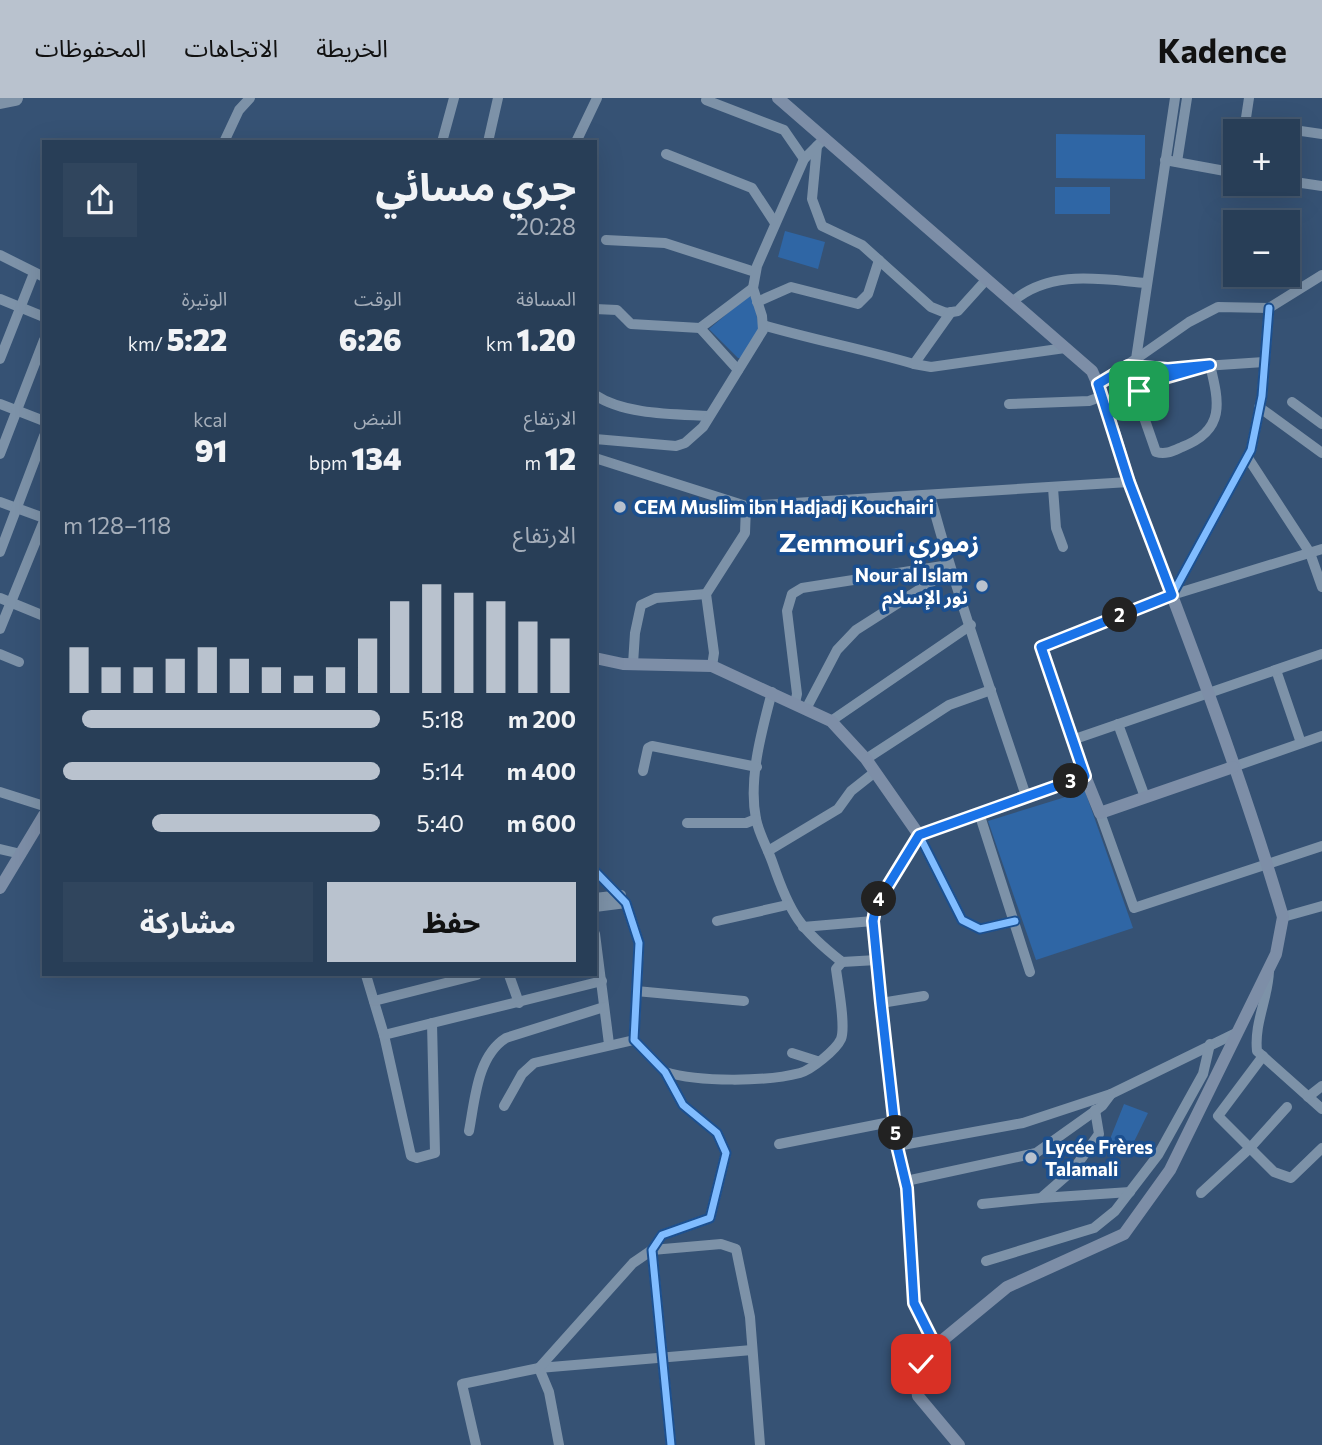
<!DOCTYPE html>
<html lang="ar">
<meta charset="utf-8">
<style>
:root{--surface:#283e57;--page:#30455d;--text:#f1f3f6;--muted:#a5aeba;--line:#44576d;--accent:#b9c2ce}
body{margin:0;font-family:Commissioner,"Noto Sans Arabic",sans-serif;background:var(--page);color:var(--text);direction:rtl;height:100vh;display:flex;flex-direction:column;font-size:26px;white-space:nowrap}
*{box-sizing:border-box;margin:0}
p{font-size:23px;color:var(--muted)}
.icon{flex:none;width:38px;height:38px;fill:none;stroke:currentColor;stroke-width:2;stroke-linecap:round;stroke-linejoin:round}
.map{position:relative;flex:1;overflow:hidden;direction:ltr}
.panel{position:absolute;left:42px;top:42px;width:555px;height:836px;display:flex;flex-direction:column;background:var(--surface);border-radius:0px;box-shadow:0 7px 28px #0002,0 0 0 2px var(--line);direction:rtl}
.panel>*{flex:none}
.buttons{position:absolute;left:1223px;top:21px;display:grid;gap:14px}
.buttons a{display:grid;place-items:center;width:77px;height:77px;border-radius:0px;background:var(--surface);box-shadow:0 7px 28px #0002,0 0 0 2px var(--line);font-size:35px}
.pin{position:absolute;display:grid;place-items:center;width:60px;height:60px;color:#fff;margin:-30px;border-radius:14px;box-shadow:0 4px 10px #0006}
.km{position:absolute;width:35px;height:35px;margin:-18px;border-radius:50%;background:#222;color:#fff;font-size:19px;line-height:35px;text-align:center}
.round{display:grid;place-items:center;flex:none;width:74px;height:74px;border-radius:0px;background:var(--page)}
.head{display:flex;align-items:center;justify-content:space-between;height:119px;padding:0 21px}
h1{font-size:38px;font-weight:800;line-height:52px}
.figures{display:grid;grid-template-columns:repeat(3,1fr);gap:10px;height:119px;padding:7px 21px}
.figures div{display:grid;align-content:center}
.figures b{font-size:30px;font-weight:800}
.figures small{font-size:19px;font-weight:400}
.figures p{font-size:19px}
.chart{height:196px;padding:14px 21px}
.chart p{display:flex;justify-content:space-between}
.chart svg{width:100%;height:126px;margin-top:7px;stroke:var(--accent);stroke-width:6}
.button{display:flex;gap:14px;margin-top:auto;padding:14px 21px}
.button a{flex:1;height:80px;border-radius:0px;background:var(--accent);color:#111;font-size:28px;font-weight:800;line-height:80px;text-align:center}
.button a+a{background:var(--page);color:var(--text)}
ul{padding:0 21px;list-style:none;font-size:23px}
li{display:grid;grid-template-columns:112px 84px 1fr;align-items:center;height:52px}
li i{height:18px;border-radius:9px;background:var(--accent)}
header{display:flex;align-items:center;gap:42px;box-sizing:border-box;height:98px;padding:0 35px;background:var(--accent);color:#111}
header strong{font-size:33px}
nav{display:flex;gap:38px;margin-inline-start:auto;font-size:24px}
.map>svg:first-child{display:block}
.green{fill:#2f66a5}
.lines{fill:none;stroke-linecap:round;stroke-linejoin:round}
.minor{stroke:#7d92a8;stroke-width:10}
.major{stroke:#7d8ea7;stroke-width:12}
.highway{stroke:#7e92a7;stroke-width:16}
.cycleway-casing{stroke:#1b4f8f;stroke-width:11}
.cycleway{stroke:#80bcff;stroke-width:7}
.route-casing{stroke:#fff;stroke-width:14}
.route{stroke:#1a73e8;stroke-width:9}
.poi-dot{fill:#b9c2ce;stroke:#1b4f8f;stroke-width:2.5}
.labels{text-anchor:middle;stroke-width:7;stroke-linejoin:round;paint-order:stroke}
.poi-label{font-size:19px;font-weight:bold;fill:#fff;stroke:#1b4f8f;text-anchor:start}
.district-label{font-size:26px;font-weight:bold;fill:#fff;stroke:#1b4f8f}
</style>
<header>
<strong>Kadence</strong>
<nav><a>الخريطة</a><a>الاتجاهات</a><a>المحفوظات</a></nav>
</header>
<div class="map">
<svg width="1322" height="1347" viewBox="0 0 1322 1347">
<rect width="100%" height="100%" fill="#365274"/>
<g class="green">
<path d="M 1056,36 L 1145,37 L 1145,81 L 1056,80 Z"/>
<rect x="1055" y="89" width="55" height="27"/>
<path d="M 785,133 L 825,144 L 818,171 L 778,159 Z"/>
<path d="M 749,197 L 754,203 L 759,230 L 741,260 L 738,260 L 709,231 Z"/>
<path d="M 1085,693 L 1133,830 L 1036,862 L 988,723 Z"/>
<path d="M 1124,1006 L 1148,1015 L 1129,1054 L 1108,1046 Z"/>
</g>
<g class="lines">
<g class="minor">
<path d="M 706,2 L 784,32 L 804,61"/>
<path d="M 1245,25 L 1322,36"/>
<path d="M 1244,33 L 1249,0"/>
<path d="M 224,44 L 239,12 L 250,0"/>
<path d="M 442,44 L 454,0"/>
<path d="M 488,44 L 498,0"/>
<path d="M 576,44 L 597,0"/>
<path d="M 817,48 L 812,101 L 822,128 L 862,147 L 931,209 L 946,215 L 958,213 L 986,182"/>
<path d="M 666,56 L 752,90 L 775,125"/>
<path d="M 1165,62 L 1236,75"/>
<path d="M 1177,64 L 1187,0"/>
<path d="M 1288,83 L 1322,88"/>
<path d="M 606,142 L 665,145 L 755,174"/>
<path d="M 0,157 L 44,179"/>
<path d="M 0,201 L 44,219"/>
<path d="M 757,204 L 791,189 L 858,206 L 868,196 L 879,162"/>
<path d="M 1012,204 C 1050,171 1100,181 1146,185"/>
<path d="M 595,211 L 617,212 L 631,226 L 700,230 L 753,190"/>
<path d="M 763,227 C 814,242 863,251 914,266 L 951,214"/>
<path d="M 700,230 L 738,272"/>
<path d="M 0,261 L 34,175"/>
<path d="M 1136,261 L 1189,224 L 1218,209 L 1269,210 L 1322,177"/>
<path d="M 914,266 L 931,269 L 1065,250"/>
<path d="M 1210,267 C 1219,304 1226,332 1182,349 C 1173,353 1166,357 1156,354 L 1139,305 L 1141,290 L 1151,284 Z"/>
<path d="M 1128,268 L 1181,270"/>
<path d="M 1204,268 L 1264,264"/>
<path d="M 1098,286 L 1136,261 L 1175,0"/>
<path d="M 595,297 C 625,317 674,316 709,318"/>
<path d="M 1292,304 L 1322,326"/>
<path d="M 0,306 L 44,323"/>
<path d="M 1009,306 L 1089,303 L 1103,298"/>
<path d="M 1259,309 L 1322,355"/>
<path d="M 595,341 L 676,348 L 685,345 L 703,329 L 763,232 L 762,218 L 753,190 L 757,168 L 804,61 L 825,40"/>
<path d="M 0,356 L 44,242"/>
<path d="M 595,360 L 746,408 L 1129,384"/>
<path d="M 1248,360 L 1310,455 L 1322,489"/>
<path d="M 1053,390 L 1056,430 L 1063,449"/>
<path d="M 930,397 C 957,498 993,598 1026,698"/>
<path d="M 0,404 L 44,420"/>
<path d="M 0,454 L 44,338"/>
<path d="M 1172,497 L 1322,451"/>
<path d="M 0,500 L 44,518"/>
<path d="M 0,531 L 44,423"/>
<path d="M 0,556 L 19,564"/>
<path d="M 633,566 L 635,535 L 641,507 L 656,500 L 706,496"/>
<path d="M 712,568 L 714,555 L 706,496 L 745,435 L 746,408"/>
<path d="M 1276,572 L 1301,645"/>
<path d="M 772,594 C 762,632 748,681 756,721 C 759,736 768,751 773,766 C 790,816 800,831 842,864 L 877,862"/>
<path d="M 795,605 L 797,596 L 787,513 L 792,496 L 802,490 L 949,467"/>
<path d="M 806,611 L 837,552 L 856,532 L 950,472"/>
<path d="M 831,623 L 971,527"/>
<path d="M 1118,626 L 1145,699"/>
<path d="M 1075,641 L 1322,556"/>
<path d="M 866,661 L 949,607 L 991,592"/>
<path d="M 1233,669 L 1322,638"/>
<path d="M 643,673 L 648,650 L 652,648 L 757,669"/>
<path d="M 1085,678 L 1041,549 L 1172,497 L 1251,352 L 1262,298 L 1269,210"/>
<path d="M 0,694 L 44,708"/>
<path d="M 979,715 L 1030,874"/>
<path d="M 1100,715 L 1134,810 L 1322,748"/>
<path d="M 687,725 L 746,725 L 756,721"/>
<path d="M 0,751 L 21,756"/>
<path d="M 768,753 L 838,711 L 851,693 L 875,674"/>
<path d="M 595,773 L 626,805 L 639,845 L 634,942 L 665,974 L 683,1007 L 717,1035 L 726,1055 L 710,1120 L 662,1137 L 652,1152 L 671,1347"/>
<path d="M 595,800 L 621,797"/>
<path d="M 595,809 L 626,805"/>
<path d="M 1283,819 L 1322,808"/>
<path d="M 717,823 L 787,807"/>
<path d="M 803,829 L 873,823"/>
<path d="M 595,836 L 609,946"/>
<path d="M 1269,873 C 1268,901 1254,925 1257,953 L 1322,1011"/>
<path d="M 366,877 L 384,937 L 411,1058 L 417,1060 L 435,1055 L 432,925"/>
<path d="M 509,877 L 519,905"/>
<path d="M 636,893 L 744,903"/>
<path d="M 374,903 L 477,877"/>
<path d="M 881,905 L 924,898"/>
<path d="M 384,937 L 602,883"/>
<path d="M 792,955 L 817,963"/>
<path d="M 1263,958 L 1218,1018 L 1274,1074 L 1291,1080 L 1322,1050"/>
<path d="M 665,974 C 699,984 765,984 800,975 C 811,972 836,952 841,941 C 846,928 838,887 836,871 L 842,864"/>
<path d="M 1308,999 L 1322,988"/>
<path d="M 504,1008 L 522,976 L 534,965 L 634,942"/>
<path d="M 469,1033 C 475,1002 477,958 506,940 L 604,909"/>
<path d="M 779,1046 L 895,1023"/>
<path d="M 897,1048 L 1023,1025 L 1111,996 L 1236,935"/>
<path d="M 906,1083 L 1036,1055 L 1102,1008 L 1111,996"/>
<path d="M 1201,1095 L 1250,1050 L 1287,1009"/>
<path d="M 1041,1100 L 1130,1094"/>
<path d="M 982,1106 L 1041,1100 L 1073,1072 L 1099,1036 L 1095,1012"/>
<path d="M 986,1163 L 1094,1130 L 1115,1113 L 1158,1057 L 1203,976 L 1210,946"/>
<path d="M 935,1246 L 913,1205 L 907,1090 L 897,1048 L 873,823 L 876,807 L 919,737 L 962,822 L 980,831 L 1015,823"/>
<path d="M 476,1347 L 462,1286 L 539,1270 L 752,1252"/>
<path d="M 559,1347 L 549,1294 L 539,1270 L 633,1165 L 652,1152 L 721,1146 L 736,1151 L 750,1219 L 760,1347"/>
</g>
<g class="major">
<path d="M 778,0 L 1092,273 C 1112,317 1121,364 1138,408 C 1190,544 1242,680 1283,819 L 1276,856 L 1170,1072 L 1124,1136 L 1007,1189 L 927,1255 L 916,1284 L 918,1298 L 959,1347"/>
<path d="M 595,560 L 623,566 L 712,568 L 831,623 L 866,661 L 919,737 L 1085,678 L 1100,715 L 1233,669"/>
<path d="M 0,790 L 44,717"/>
</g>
<path class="highway" d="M 0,3 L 15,0"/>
<defs>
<g id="cycleway">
<path d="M 1085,678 L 1041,549 L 1172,497 L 1251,352 L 1262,298 L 1269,210"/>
<path d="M 595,773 L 626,805 L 639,845 L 634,942 L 665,974 L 683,1007 L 717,1035 L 726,1055 L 710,1120 L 662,1137 L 652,1152 L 671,1347"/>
<path d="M 935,1246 L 913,1205 L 907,1090 L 897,1048 L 873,823 L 876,807 L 919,737 L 962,822 L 980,831 L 1015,823"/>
</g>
</defs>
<use href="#cycleway" class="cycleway-casing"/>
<use href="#cycleway" class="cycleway"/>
</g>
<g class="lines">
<defs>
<path id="route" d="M 921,1266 L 935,1247 L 914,1205 L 907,1090 L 897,1048 L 881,905 L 873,823 L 876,807 L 919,737 L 1085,678 L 1041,549 L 1172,497 L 1129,384 L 1098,286 L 1128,268 L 1168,271 L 1210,267 L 1147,285 L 1139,293"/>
</defs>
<use href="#route" class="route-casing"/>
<use href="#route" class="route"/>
</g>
<g class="poi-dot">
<circle cx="620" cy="409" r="7"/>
<circle cx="982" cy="488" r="7"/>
<circle cx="1031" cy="1060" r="7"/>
</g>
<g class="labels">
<g class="poi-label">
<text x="634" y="416">CEM Muslim ibn Hadjadj Kouchairi</text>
<text x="968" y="484" text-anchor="end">Nour al Islam<tspan x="968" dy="22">نور الإسلام</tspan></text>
<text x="1045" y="1056">Lycée Frères<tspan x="1045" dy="22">Talamali</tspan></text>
</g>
<g class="district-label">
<text x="879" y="454">Zemmouri زموري</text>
</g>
</g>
</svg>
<div class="buttons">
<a>+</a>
<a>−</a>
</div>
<div class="pin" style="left:1139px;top:293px;background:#1e9e55"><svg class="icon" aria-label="arrive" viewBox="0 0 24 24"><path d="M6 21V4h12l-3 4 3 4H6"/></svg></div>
<div class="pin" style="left:921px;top:1266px;background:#d93025"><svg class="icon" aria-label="check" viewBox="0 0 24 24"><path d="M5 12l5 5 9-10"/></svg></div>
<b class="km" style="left:1120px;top:517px">2</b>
<b class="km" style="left:1071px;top:683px">3</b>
<b class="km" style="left:879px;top:801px">4</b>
<b class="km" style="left:896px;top:1035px">5</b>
<section class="panel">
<div class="head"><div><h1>جري مسائي</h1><p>20:28</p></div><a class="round"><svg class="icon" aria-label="share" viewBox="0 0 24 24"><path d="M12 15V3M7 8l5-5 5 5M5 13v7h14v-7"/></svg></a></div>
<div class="figures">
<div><p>المسافة</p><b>1.20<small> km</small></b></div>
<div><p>الوقت</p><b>6:26</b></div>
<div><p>الوتيرة</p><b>5:22<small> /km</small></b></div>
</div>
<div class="figures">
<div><p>الارتفاع</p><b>12<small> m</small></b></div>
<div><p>النبض</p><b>134<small> bpm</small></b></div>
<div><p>kcal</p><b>91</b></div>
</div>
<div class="chart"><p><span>الارتفاع</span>118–128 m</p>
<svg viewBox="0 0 160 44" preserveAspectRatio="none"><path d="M5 44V28M15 44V35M25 44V35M35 44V32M45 44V28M55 44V32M65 44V35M75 44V38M85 44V35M95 44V25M105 44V12M115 44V6M125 44V9M135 44V12M145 44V19M155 44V25"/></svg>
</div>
<ul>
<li><b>200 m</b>5:18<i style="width:94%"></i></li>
<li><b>400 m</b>5:14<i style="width:100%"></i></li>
<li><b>600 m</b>5:40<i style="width:72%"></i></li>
</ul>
<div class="button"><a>حفظ</a><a>مشاركة</a></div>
</section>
</div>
